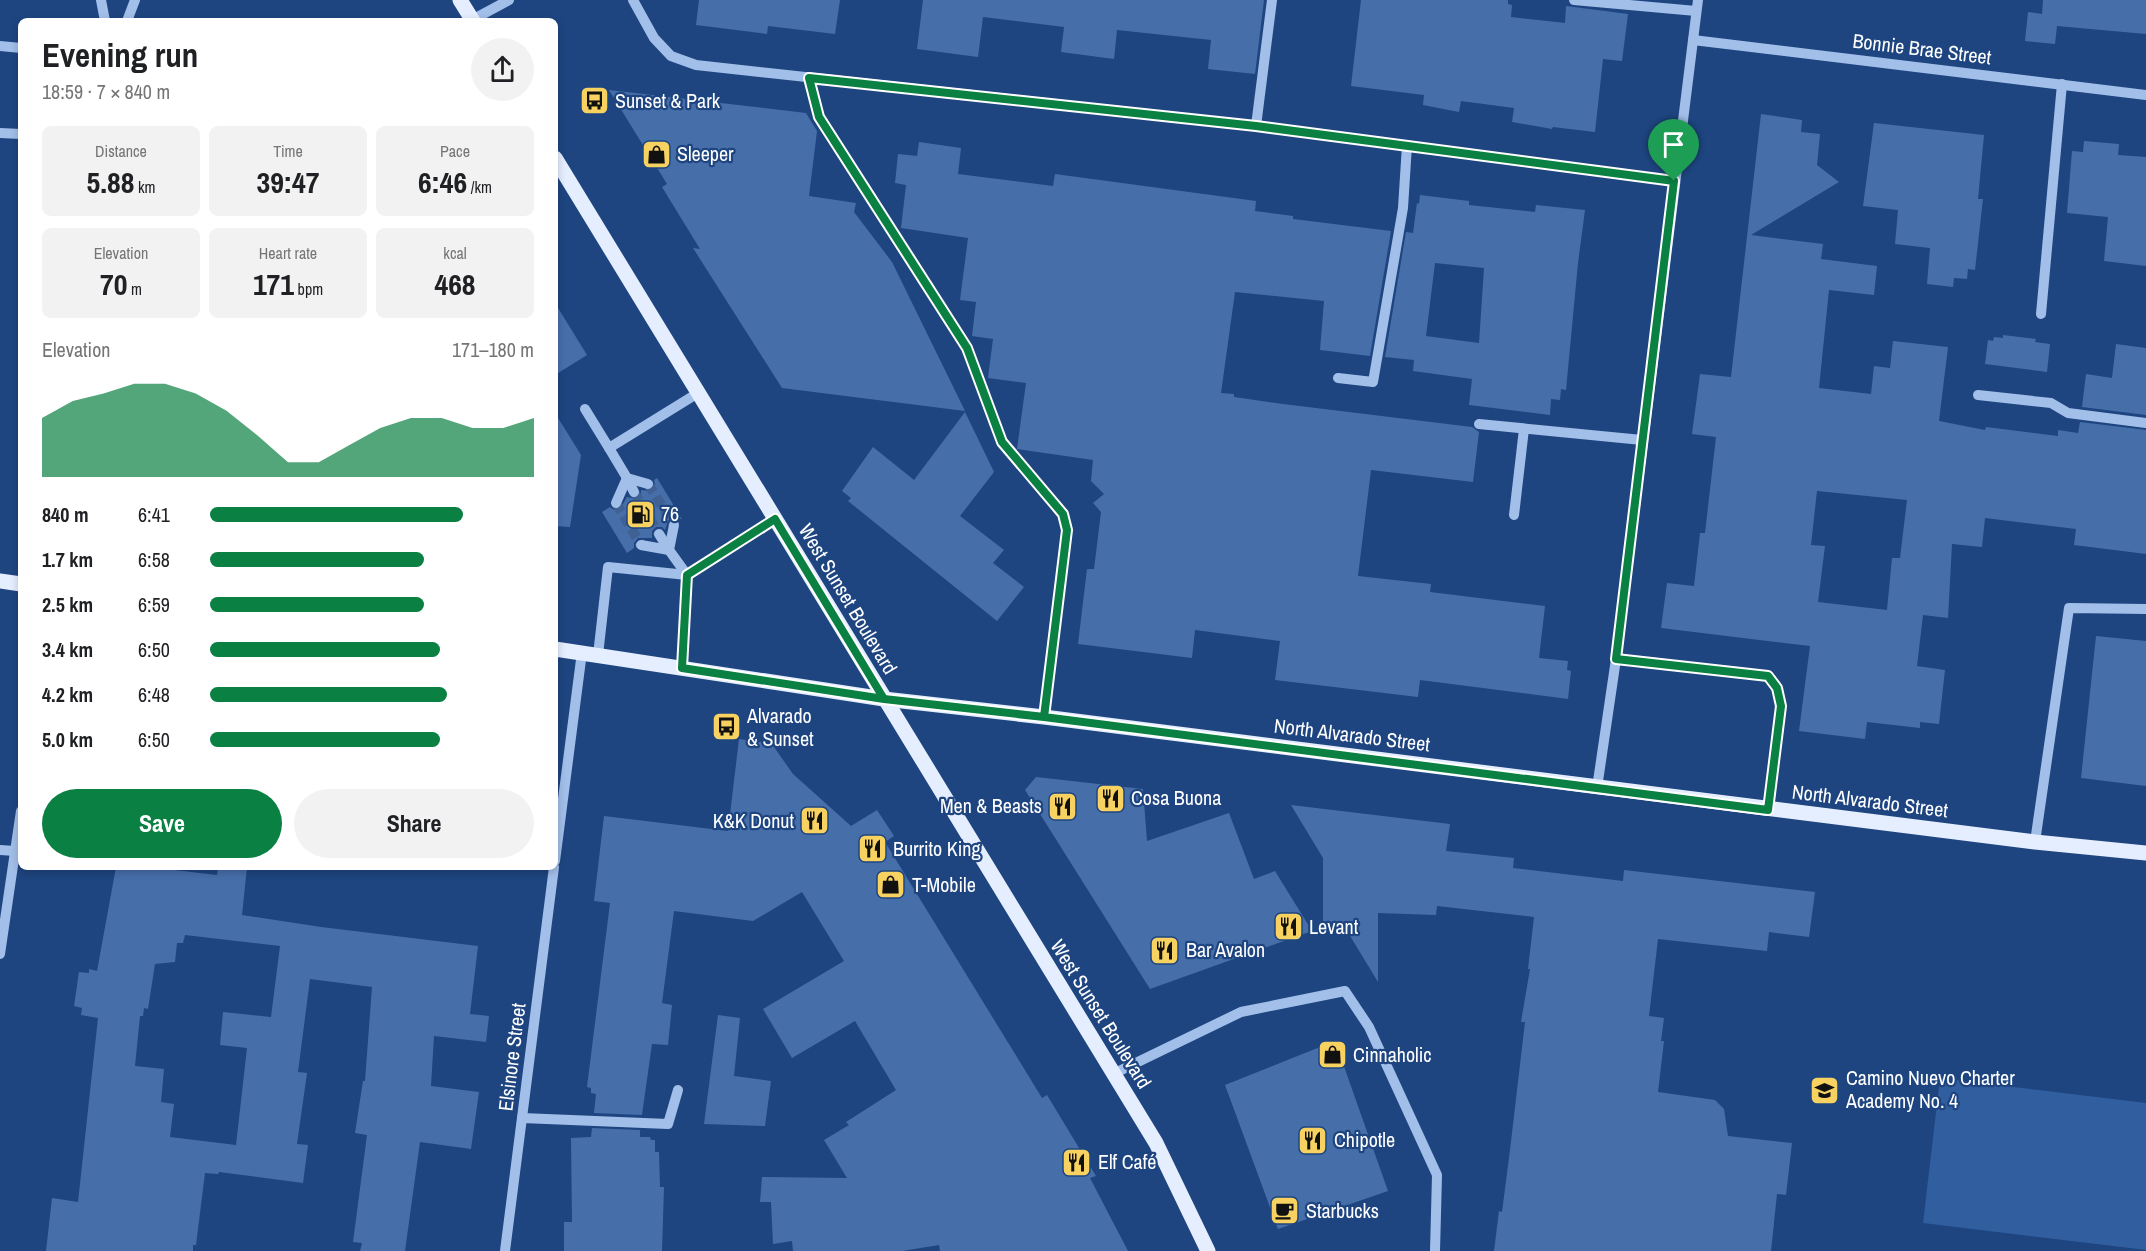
<!DOCTYPE html>
<meta charset="utf-8">
<style>
:root{--surface:#fff;--page:#f2f2f2;--text:#202124;--muted:#757577;--accent:#0b8043}
body{margin:0;font-family:"Archivo Narrow",sans-serif;background:var(--page);color:var(--text);height:100vh;display:flex;flex-direction:column;font-size:22px;white-space:nowrap}
*{box-sizing:border-box;margin:0}
p{font-size:20px;color:var(--muted)}
.icon{flex:none;width:33px;height:33px;fill:none;stroke:currentColor;stroke-width:2;stroke-linecap:round;stroke-linejoin:round}
.map{position:relative;flex:1;overflow:hidden}
.details{position:absolute;left:18px;top:18px;width:540px;height:852px;display:flex;flex-direction:column;background:var(--surface);border-radius:9px;box-shadow:0 3px 9px #0003}
.details>*{flex:none}
.pin{position:absolute;display:grid;place-items:center;width:51px;height:51px;color:#fff;margin:-62px -26px;border-radius:50% 50% 50% 0;rotate:-45deg;box-shadow:0 0 6px #0007}
.pin .icon{rotate:45deg}
.round{display:grid;place-items:center;flex:none;width:63px;height:63px;border-radius:32px;background:var(--page)}
.summary{display:flex;align-items:center;justify-content:space-between;height:102px;padding:0 24px}
h1{font-size:33px;font-weight:700;line-height:45px}
.figures{display:grid;grid-template-columns:repeat(3,1fr);gap:9px;height:102px;padding:6px 24px}
.figures div{display:grid;align-content:center;border-radius:9px;background:var(--page);text-align:center}
.figures b{font-size:30px;font-weight:700}
.figures small{font-size:16px;font-weight:400}
.figures p{font-size:16px}
.chart{height:168px;padding:12px 24px}
.chart p{display:flex;justify-content:space-between}
.chart svg{width:100%;height:108px;margin-top:6px;fill:var(--accent);opacity:.7}
.primary-button{display:flex;gap:12px;margin-top:auto;padding:12px 24px}
.primary-button a{flex:1;height:69px;border-radius:36px;background:var(--accent);color:#fff;font-size:24px;font-weight:700;line-height:69px;text-align:center}
.primary-button a+a{background:var(--page);color:var(--text)}
ul{padding:0 24px;list-style:none;font-size:20px}
li{display:grid;grid-template-columns:96px 72px 1fr;align-items:center;height:45px}
li i{height:15px;border-radius:8px;background:var(--accent)}
.map>svg:first-child{display:block}
.green{fill:#315e9f}
.building{fill:#466faa;fill-rule:evenodd}
.lines{fill:none;stroke-linecap:round;stroke-linejoin:round}
.minor-tunnel{stroke:#406193;stroke-width:10;stroke-dasharray:10 5;stroke-linecap:butt}
.minor{stroke:#a2bfe9;stroke-width:10}
.major{stroke:#e5eefe;stroke-width:15}
.route-casing{stroke:#fff;stroke-width:12}
.route{stroke:#0b8043;stroke-width:8}
.labels{text-anchor:middle;stroke-width:4.5;stroke-linejoin:round;paint-order:stroke}
.street-label{font-size:20px;fill:#fff;stroke:#1e4580}
.poi-label{font-size:20px;fill:#fff;stroke:#1e4580;text-anchor:start}
</style>
<div class="map">
<svg width="2146" height="1251" viewBox="0 0 2146 1251">
<rect width="100%" height="100%" fill="#1e4580"/>
<path class="green" d="M 1940,1078 L 2146,1103 L 2146,1250 L 1923,1223 Z"/>
<g class="building">
<path d="M 699,0 L 840,0 L 835,34 L 768,26 L 767,34 L 696,25 Z"/>
<path d="M 923,0 L 1264,0 L 1255,74 L 1208,69 L 1211,40 L 1117,30 L 1114,59 L 1061,52 L 1064,27 L 983,17 L 978,57 L 917,49 Z"/>
<path d="M 1361,0 L 1508,0 L 1508,4 L 1512,5 L 1511,17 L 1565,23 L 1566,6 L 1628,14 L 1622,61 L 1603,59 L 1595,132 L 1553,127 L 1552,129 L 1512,122 L 1514,108 L 1461,101 L 1459,112 L 1423,105 L 1424,95 L 1351,86 Z"/>
<path d="M 2043,0 L 2146,0 L 2146,34 L 2057,26 L 2055,44 L 2025,41 L 2028,12 L 2042,14 Z"/>
<path d="M 609,90 L 806,113 L 817,131 L 809,196 L 856,203 L 854,212 L 892,262 L 965,411 L 782,388 L 693,248 L 700,249 L 662,187 L 667,184 Z"/>
<path d="M 1761,114 L 1802,120 L 1801,132 L 1820,134 L 1817,165 L 1839,182 L 1751,235 L 1823,244 L 1821,259 L 1877,266 L 1874,295 L 1829,290 L 1819,388 L 1871,394 L 1874,366 L 1890,368 L 1893,341 L 1948,347 L 1939,421 L 1985,430 L 1986,427 L 2058,436 L 2058,430 L 2078,433 L 2080,422 L 2146,430 L 2146,554 L 2074,545 L 2076,529 L 1985,518 L 1982,547 L 1952,544 L 1948,618 L 1923,615 L 1917,666 L 1945,670 L 1939,724 L 1920,722 L 1920,728 L 1867,722 L 1865,739 L 1799,731 L 1810,646 L 1661,628 L 1667,583 L 1694,586 L 1700,533 L 1705,533 L 1716,437 L 1692,434 L 1700,374 L 1731,377 ZM 1817,491 L 1907,500 L 1900,558 L 1892,558 L 1887,610 L 1818,602 L 1825,546 L 1811,545 Z"/>
<path d="M 1874,123 L 1984,135 L 1978,199 L 1983,199 L 1975,270 L 1968,269 L 1967,279 L 1954,278 L 1953,287 L 1927,284 L 1930,248 L 1895,244 L 1898,210 L 1863,206 Z"/>
<path d="M 2084,141 L 2119,144 L 2118,155 L 2146,157 L 2146,266 L 2104,261 L 2108,217 L 2067,213 L 2072,151 L 2083,152 Z"/>
<path d="M 919,142 L 961,148 L 958,174 L 1053,186 L 1055,174 L 1256,201 L 1255,211 L 1293,216 L 1293,219 L 1391,231 L 1370,356 L 1320,350 L 1324,301 L 1235,292 L 1221,393 L 1234,394 L 1234,397 L 1283,404 L 1472,427 L 1479,432 L 1473,482 L 1371,470 L 1358,576 L 1431,584 L 1430,592 L 1545,606 L 1539,658 L 1568,661 L 1567,670 L 1571,671 L 1568,699 L 1420,680 L 1418,697 L 1275,680 L 1280,641 L 1195,630 L 1192,658 L 1078,644 L 1087,569 L 1094,569 L 1101,512 L 1093,503 L 1104,494 L 1091,481 L 1093,460 L 1017,449 L 1026,383 L 988,378 L 993,339 L 972,336 L 976,302 L 960,300 L 968,238 L 901,228 L 906,185 L 895,183 L 898,154 L 917,156 Z"/>
<path d="M 1420,195 L 1469,201 L 1469,205 L 1535,212 L 1536,205 L 1585,210 L 1578,263 L 1566,390 L 1561,389 L 1560,400 L 1551,399 L 1550,415 L 1469,405 L 1472,379 L 1413,371 L 1414,360 L 1385,357 L 1406,232 L 1413,233 L 1417,203 L 1419,204 ZM 1435,263 L 1484,268 L 1479,343 L 1426,336 Z"/>
<path d="M 555,303 L 587,355 L 555,375 Z"/>
<path d="M 2003,335 L 2036,339 L 2035,342 L 2050,344 L 2047,372 L 1985,364 L 1988,340 L 1993,341 L 1994,337 L 2003,338 Z"/>
<path d="M 2116,344 L 2146,348 L 2146,415 L 2082,407 L 2086,374 L 2112,378 Z"/>
<path d="M 965,412 L 994,472 L 960,516 L 1004,550 L 993,563 L 1024,587 L 997,621 L 848,501 L 851,498 L 842,491 L 873,447 L 914,480 Z"/>
<path d="M 555,413 L 581,455 L 570,527 L 555,526 Z"/>
<path d="M 657,478 L 682,519 L 671,518 L 668,521 L 665,530 L 662,527 L 656,527 L 652,531 L 652,538 L 638,538 L 634,543 L 634,548 L 627,553 L 602,512 L 610,507 L 614,510 L 620,509 L 627,497 L 637,499 L 641,496 L 641,490 L 649,491 L 653,490 L 655,485 L 654,480 Z"/>
<path d="M 2096,636 L 2146,641 L 2146,786 L 2081,778 Z"/>
<path d="M 739,739 L 760,742 L 769,740 L 793,774 L 851,826 L 877,810 L 894,836 L 885,842 L 1042,1098 L 1047,1095 L 1096,1176 L 1090,1178 L 1128,1251 L 940,1251 L 939,1245 L 902,1251 L 793,1251 L 792,1241 L 773,1244 L 771,1202 L 760,1202 L 762,1177 L 847,1178 L 824,1140 L 849,1125 L 846,1122 L 896,1090 L 855,1021 L 792,1058 L 763,1009 L 844,961 L 802,892 L 753,921 L 674,911 L 662,1003 L 672,1005 L 668,1045 L 652,1044 L 642,1115 L 594,1113 L 596,1094 L 591,1093 L 591,1088 L 587,1087 L 610,903 L 594,901 L 604,816 L 728,831 Z"/>
<path d="M 1036,777 L 1143,789 L 1147,841 L 1229,813 L 1254,879 L 1275,871 L 1312,931 L 1150,989 L 1025,790 Z"/>
<path d="M 1291,805 L 1450,824 L 1446,851 L 1514,858 L 1513,868 L 1623,881 L 1624,870 L 1815,892 L 1809,937 L 1769,932 L 1767,951 L 1658,939 L 1649,1016 L 1664,1018 L 1661,1041 L 1664,1041 L 1658,1092 L 1715,1100 L 1724,1109 L 1728,1136 L 1792,1143 L 1786,1195 L 1777,1194 L 1771,1251 L 1494,1251 L 1499,1211 L 1502,1212 L 1510,1150 L 1525,1022 L 1521,1022 L 1530,969 L 1528,969 L 1534,917 L 1437,906 L 1436,915 L 1378,913 L 1378,982 L 1341,921 L 1323,927 L 1323,858 Z"/>
<path d="M 116,867 L 149,867 L 217,875 L 218,867 L 247,867 L 242,915 L 321,927 L 478,946 L 470,1014 L 489,1016 L 486,1042 L 434,1036 L 431,1086 L 479,1092 L 471,1149 L 420,1142 L 405,1251 L 360,1251 L 362,1243 L 353,1242 L 367,1135 L 355,1133 L 363,1081 L 365,1081 L 372,987 L 310,979 L 298,1072 L 307,1073 L 297,1144 L 308,1145 L 303,1183 L 219,1172 L 218,1174 L 205,1173 L 196,1245 L 193,1245 L 193,1251 L 46,1251 L 52,1198 L 78,1202 L 98,1018 L 81,1015 L 82,1008 L 74,1006 L 79,972 L 89,973 L 89,969 L 97,971 ZM 185,935 L 280,946 L 271,1017 L 223,1012 L 220,1045 L 247,1048 L 236,1145 L 170,1137 L 174,1104 L 161,1102 L 164,1069 L 135,1066 L 140,1016 L 143,1016 L 144,1008 L 148,1009 L 155,964 L 175,962 L 177,943 L 183,943 Z"/>
<path d="M 718,1015 L 740,1018 L 734,1076 L 771,1081 L 765,1126 L 704,1124 Z"/>
<path d="M 1335,1041 L 1388,1191 L 1278,1229 L 1225,1085 Z"/>
<path d="M 592,1128 L 640,1130 L 640,1137 L 650,1137 L 651,1140 L 655,1140 L 655,1152 L 659,1152 L 660,1187 L 664,1187 L 662,1251 L 564,1251 L 564,1222 L 572,1222 L 571,1138 L 591,1137 Z"/>
</g>
<g class="lines">
<g class="minor-tunnel">
<path d="M 648,484 L 674,525"/>
<path d="M 634,492 L 659,534"/>
<path d="M 616,503 L 641,545"/>
</g>
<g class="minor">
<path d="M 101,0 L 105,21"/>
<path d="M 633,0 L 654,38 L 671,56 L 696,65 L 1256,126 L 1674,181"/>
<path d="M 1574,0 L 1696,11"/>
<path d="M 472,20 L 509,0"/>
<path d="M 127,21 L 135,0"/>
<path d="M 1693,40 L 2146,95"/>
<path d="M 0,46 L 21,48"/>
<path d="M 809,78 L 819,117 L 967,348 L 1002,442 L 1063,514 L 1067,530 L 1044,717"/>
<path d="M 1256,126 L 1272,0"/>
<path d="M 0,133 L 21,134"/>
<path d="M 2041,314 L 2062,84"/>
<path d="M 1338,378 L 1373,382 L 1403,208 L 1407,145"/>
<path d="M 1978,395 L 2051,403 L 2068,413 L 2146,423"/>
<path d="M 585,409 L 609,448 L 698,393"/>
<path d="M 1479,424 L 1642,440"/>
<path d="M 609,448 L 627,478 L 648,484"/>
<path d="M 627,478 L 634,492"/>
<path d="M 616,503 L 627,478"/>
<path d="M 1514,515 L 1524,429"/>
<path d="M 674,525 L 669,550 L 687,575 L 682,668"/>
<path d="M 659,534 L 669,550"/>
<path d="M 641,545 L 669,550"/>
<path d="M 598,655 L 608,567 L 687,575 L 775,519"/>
<path d="M 1616,659 L 1768,676 L 1777,688 L 1781,706 L 1768,810"/>
<path d="M 1597,788 L 1616,659 L 1698,0"/>
<path d="M 2035,842 L 2069,608 L 2146,609"/>
<path d="M 0,850 L 15,851"/>
<path d="M 555,861 L 582,652"/>
<path d="M 0,954 L 21,811"/>
<path d="M 1113,1074 L 1241,1012 L 1345,991 L 1369,1027 L 1437,1175 L 1435,1251"/>
<path d="M 522,1118 L 668,1124 L 678,1090"/>
<path d="M 505,1251 L 554,867"/>
</g>
<g class="major">
<path d="M 460,0 L 473,21"/>
<path d="M 555,158 L 1156,1143 L 1208,1251"/>
<path d="M 0,581 L 21,584"/>
<path d="M 555,649 L 884,699 L 1044,717 L 2035,842 L 2146,853"/>
</g>
</g>
<g class="lines">
<defs>
<path id="route" d="M 1674,181 L 1256,126 L 809,78 L 819,117 L 967,348 L 1002,442 L 1063,514 L 1067,530 L 1044,717 L 884,699 L 682,668 L 687,575 L 775,519 L 884,699 L 1044,717 L 1768,810 L 1781,706 L 1777,688 L 1768,676 L 1616,659 L 1674,181"/>
</defs>
<use href="#route" class="route-casing"/>
<use href="#route" class="route"/>
</g>
<defs>
<symbol id="bus-square" viewBox="-11 -11 22 22"><rect x="-9" y="-9" width="18" height="18" rx="4" fill="#f8d261" stroke="#1e4580"/><path d="M-5-6H5V4H4V6H2V4H-2V6H-4V4H-5ZM-3.5-4V0h7V-4ZM-3.5 1.2v1.5H-2V1.2ZM2 1.2v1.5H3.5V1.2Z" fill="#111"/></symbol>
<symbol id="shop-square" viewBox="-11 -11 22 22"><rect x="-9" y="-9" width="18" height="18" rx="4" fill="#f8d261" stroke="#1e4580"/><path d="M-5-2.5h2.3a2.7 3.5 0 0 1 5.4 0H5L5.5 6h-11ZM-1.5-2.5h3a1.5 2.3 0 0 0-3 0Z" fill="#111"/></symbol>
<symbol id="fuel-square" viewBox="-11 -11 22 22"><rect x="-9" y="-9" width="18" height="18" rx="4" fill="#f8d261" stroke="#1e4580"/><path d="M-5.5-6h7V0h2V4h1.3V-2.5L3-4.5l.8-.8L6-3V5H2.5V1h-1V6h-7ZM-4.2-4.7v3.2H.2V-4.7Z" fill="#111"/></symbol>
<symbol id="restaurant-square" viewBox="-11 -11 22 22"><rect x="-9" y="-9" width="18" height="18" rx="4" fill="#f8d261" stroke="#1e4580"/><path d="M-5-6h1v4h1v-4h1v4h1v-4h1v5L-1.5 .5V6h-2V.5L-5-1ZM5-6V6H3V1.5H1.5Q1.5-4 5-6Z" fill="#111"/></symbol>
<symbol id="school-square" viewBox="-11 -11 22 22"><rect x="-9" y="-9" width="18" height="18" rx="4" fill="#f8d261" stroke="#1e4580"/><path d="M0-5L7-2L0 1L-7-2ZM-4 1L0 2.5L4 1V4Q0 6-4 4Z" fill="#111"/></symbol>
<symbol id="cafe-square" viewBox="-11 -11 22 22"><rect x="-9" y="-9" width="18" height="18" rx="4" fill="#f8d261" stroke="#1e4580"/><path d="M-5.5-4.5H6V0H3Q3 3.5 0 3.5H-2.5Q-5.5 3.5-5.5 0ZM3-3.2v2h1.7v-2ZM-6 4.5H4V6H-6Z" fill="#111"/></symbol>
</defs>
<g fill-rule="evenodd">
<use href="#bus-square" x="578" y="84" width="33" height="33"/>
<use href="#shop-square" x="640" y="138" width="33" height="33"/>
<use href="#fuel-square" x="624" y="498" width="33" height="33"/>
<use href="#bus-square" x="710" y="710" width="33" height="33"/>
<use href="#restaurant-square" x="1094" y="782" width="33" height="33"/>
<use href="#restaurant-square" x="1046" y="790" width="33" height="33"/>
<use href="#restaurant-square" x="798" y="804" width="33" height="33"/>
<use href="#restaurant-square" x="856" y="832" width="33" height="33"/>
<use href="#shop-square" x="874" y="868" width="33" height="33"/>
<use href="#restaurant-square" x="1272" y="910" width="33" height="33"/>
<use href="#restaurant-square" x="1148" y="934" width="33" height="33"/>
<use href="#shop-square" x="1316" y="1038" width="33" height="33"/>
<use href="#school-square" x="1808" y="1074" width="33" height="33"/>
<use href="#restaurant-square" x="1296" y="1124" width="33" height="33"/>
<use href="#restaurant-square" x="1060" y="1146" width="33" height="33"/>
<use href="#cafe-square" x="1268" y="1194" width="33" height="33"/>
</g>
<g class="labels">
<g class="street-label">
<text transform="translate(1922 49) rotate(7)" y="7">Bonnie Brae Street</text>
<text transform="translate(848 599) rotate(59)" y="7">West Sunset Boulevard</text>
<text transform="translate(1352 735) rotate(7)" y="7">North Alvarado Street</text>
<text transform="translate(1870 801) rotate(7)" y="7">North Alvarado Street</text>
<text transform="translate(1101 1014) rotate(58)" y="7">West Sunset Boulevard</text>
<text transform="translate(512 1057) rotate(-83)" y="7">Elsinore Street</text>
</g>
<g class="poi-label">
<text x="615" y="108">Sunset &amp; Park</text>
<text x="677" y="161">Sleeper</text>
<text x="661" y="521">76</text>
<text x="747" y="723">Alvarado<tspan x="747" dy="23">&amp; Sunset</tspan></text>
<text x="1131" y="805">Cosa Buona</text>
<text x="1042" y="813" text-anchor="end">Men &amp; Beasts</text>
<text x="794" y="828" text-anchor="end">K&amp;K Donut</text>
<text x="893" y="856">Burrito King</text>
<text x="912" y="892">T-Mobile</text>
<text x="1309" y="934">Levant</text>
<text x="1186" y="957">Bar Avalon</text>
<text x="1353" y="1062">Cinnaholic</text>
<text x="1846" y="1085">Camino Nuevo Charter<tspan x="1846" dy="23">Academy No. 4</tspan></text>
<text x="1334" y="1147">Chipotle</text>
<text x="1098" y="1169">Elf Café</text>
<text x="1306" y="1218">Starbucks</text>
</g>
</g>
</svg>
<div class="pin" style="left:1674px;top:181px;background:#1e9e55"><svg class="icon" aria-label="arrive" viewBox="0 0 24 24"><path d="M6 21V4h12l-3 4 3 4H6"/></svg></div>
<section class="details">
<div class="summary"><div><h1>Evening run</h1><p>18:59 · 7 × 840 m</p></div><a class="round"><svg class="icon" aria-label="share" viewBox="0 0 24 24"><path d="M12 15V3M7 8l5-5 5 5M5 13v7h14v-7"/></svg></a></div>
<div class="figures">
<div><p>Distance</p><b>5.88<small> km</small></b></div>
<div><p>Time</p><b>39:47</b></div>
<div><p>Pace</p><b>6:46<small> /km</small></b></div>
</div>
<div class="figures">
<div><p>Elevation</p><b>70<small> m</small></b></div>
<div><p>Heart rate</p><b>171<small> bpm</small></b></div>
<div><p>kcal</p><b>468</b></div>
</div>
<div class="chart"><p><span>Elevation</span>171–180 m</p>
<svg viewBox="0 0 160 44" preserveAspectRatio="none"><path d="M0 44V20L10 13L20 10L30 6L40 6L50 10L60 17L70 27L80 38L90 38L100 31L110 24L120 20L130 20L140 24L150 24L160 20V44z"/></svg>
</div>
<ul>
<li><b>840 m</b>6:41<i style="width:78%"></i></li>
<li><b>1.7 km</b>6:58<i style="width:66%"></i></li>
<li><b>2.5 km</b>6:59<i style="width:66%"></i></li>
<li><b>3.4 km</b>6:50<i style="width:71%"></i></li>
<li><b>4.2 km</b>6:48<i style="width:73%"></i></li>
<li><b>5.0 km</b>6:50<i style="width:71%"></i></li>
</ul>
<div class="primary-button"><a>Save</a><a>Share</a></div>
</section>
</div>
